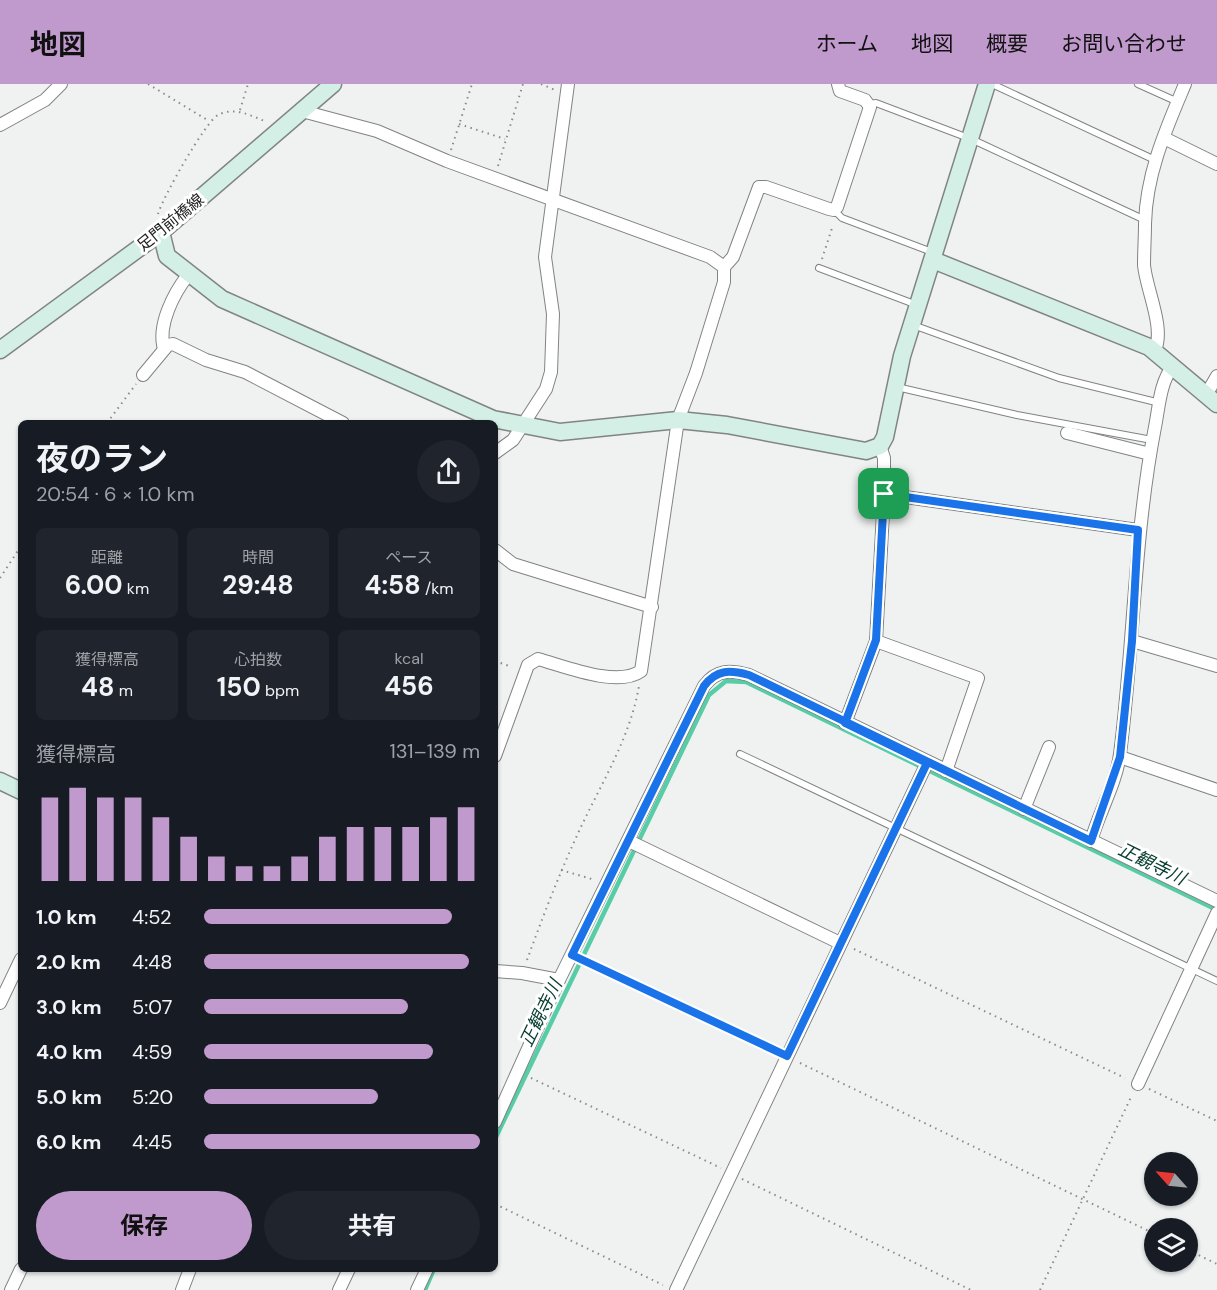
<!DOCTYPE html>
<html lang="ja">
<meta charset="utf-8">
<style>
:root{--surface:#171b24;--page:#20242c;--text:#f1f3f6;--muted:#9ea1a6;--accent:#c19acd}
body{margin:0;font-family:"DM Sans","Noto Sans JP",sans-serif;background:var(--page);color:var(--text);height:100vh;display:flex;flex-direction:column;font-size:22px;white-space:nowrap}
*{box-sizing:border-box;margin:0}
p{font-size:20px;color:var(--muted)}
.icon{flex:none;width:33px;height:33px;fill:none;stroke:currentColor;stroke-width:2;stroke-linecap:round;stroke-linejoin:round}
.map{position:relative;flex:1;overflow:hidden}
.details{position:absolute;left:18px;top:336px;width:480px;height:852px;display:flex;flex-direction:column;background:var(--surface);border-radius:9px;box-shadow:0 2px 4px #0004}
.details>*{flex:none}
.needle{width:39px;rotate:297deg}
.tools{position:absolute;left:1144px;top:1068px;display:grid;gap:12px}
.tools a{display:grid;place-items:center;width:54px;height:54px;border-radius:50%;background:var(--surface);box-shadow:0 2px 4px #0004;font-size:30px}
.pin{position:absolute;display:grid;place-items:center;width:51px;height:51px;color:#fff;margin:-26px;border-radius:12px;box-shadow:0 3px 9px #0006}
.round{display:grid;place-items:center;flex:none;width:63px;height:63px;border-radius:32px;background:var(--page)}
.summary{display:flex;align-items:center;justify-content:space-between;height:102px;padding:0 18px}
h1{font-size:33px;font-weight:700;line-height:45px}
.figures{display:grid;grid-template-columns:repeat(3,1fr);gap:9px;height:102px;padding:6px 18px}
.figures div{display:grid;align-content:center;border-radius:9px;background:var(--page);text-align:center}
.figures b{font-size:26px;font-weight:700}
.figures small{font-size:16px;font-weight:400}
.figures p{font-size:16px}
.chart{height:168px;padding:12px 18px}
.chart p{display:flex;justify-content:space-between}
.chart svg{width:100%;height:108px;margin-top:6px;stroke:var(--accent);stroke-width:6}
.action{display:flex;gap:12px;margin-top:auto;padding:12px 18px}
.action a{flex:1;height:69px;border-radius:36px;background:var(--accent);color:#111;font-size:24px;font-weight:700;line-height:69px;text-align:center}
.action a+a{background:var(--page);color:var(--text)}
ul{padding:0 18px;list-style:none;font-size:20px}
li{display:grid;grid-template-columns:96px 72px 1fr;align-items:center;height:45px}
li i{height:15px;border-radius:8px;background:var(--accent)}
header{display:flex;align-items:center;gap:36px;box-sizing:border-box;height:84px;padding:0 30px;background:var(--accent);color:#111}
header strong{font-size:28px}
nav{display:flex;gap:33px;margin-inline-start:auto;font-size:21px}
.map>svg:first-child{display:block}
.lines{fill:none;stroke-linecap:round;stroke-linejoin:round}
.stream{stroke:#56cda7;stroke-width:4.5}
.lane-casing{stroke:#818482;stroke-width:8}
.street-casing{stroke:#818482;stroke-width:14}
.secondary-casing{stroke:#818482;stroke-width:19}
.path{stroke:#898b8a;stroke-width:2;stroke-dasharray:1.5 4.5;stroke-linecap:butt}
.lane{stroke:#fff;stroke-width:6}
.street{stroke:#fff;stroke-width:12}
.secondary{stroke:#d3efe6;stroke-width:16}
.route-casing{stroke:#fff;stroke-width:12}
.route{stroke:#1a73e8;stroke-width:8}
.labels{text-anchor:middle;stroke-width:6;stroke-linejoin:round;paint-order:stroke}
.street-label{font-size:16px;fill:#202120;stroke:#fff}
.water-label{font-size:18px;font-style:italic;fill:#083e2f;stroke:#fff}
</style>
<header>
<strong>地図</strong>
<nav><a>ホーム</a><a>地図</a><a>概要</a><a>お問い合わせ</a></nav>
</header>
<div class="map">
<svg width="1217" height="1206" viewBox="0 0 1217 1206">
<rect width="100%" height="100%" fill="#eff2f1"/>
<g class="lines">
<g class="stream">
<path d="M 495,1055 L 709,611 L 726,597 L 746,598 L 1217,826"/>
<path d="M 425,1206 L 434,1185"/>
</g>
<defs>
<g id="lane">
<path d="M 992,0 L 1155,76"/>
<path d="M 1138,0 L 1178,18"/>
<path d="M 869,20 L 876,19 L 971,55 L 1145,136"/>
<path d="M 834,126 L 842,134 L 932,168"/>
<path d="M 819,184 L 917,221"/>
<path d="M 913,241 L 1059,294 L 1160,319"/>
<path d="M 897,303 L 1017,331 L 1152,356"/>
<path d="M 740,670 L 1217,897"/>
</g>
<g id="street">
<path d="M 302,27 L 377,47 L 447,77 L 710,173 L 724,183 L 724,198 L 696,289 L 678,336 L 641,587 C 617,604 564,582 538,575 L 528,581 L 495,672"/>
<path d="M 0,41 L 45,16 L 61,0"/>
<path d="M 1164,54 L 1217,80"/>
<path d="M 724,183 L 733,173 L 759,103 L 766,103 L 829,125 L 834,126 L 837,123 L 870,23 L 865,16 L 840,7 L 838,0"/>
<path d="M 164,265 C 157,241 174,209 188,191"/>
<path d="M 1155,266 C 1165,243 1146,205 1144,181 C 1144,167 1145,153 1145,140 C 1146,90 1166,45 1185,0"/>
<path d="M 143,291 L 168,261 L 173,260 L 206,276 L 245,288 L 343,339"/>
<path d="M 1206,311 L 1217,292"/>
<path d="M 1067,349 L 1150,370"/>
<path d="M 495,369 L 513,356 L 546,305 L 551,288 L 553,230 L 545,173 L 568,0"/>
<path d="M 884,410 L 1138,446"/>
<path d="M 495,466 L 513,480 L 652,523"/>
<path d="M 876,557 L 978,594 L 946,687"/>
<path d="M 1132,557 L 1217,582"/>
<path d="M 845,639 L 876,557 L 884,410 L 884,374 L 880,362"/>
<path d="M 1120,673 L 1217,706"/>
<path d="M 1024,725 L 1049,663"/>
<path d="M 629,757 L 840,859"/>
<path d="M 1091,757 C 1099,728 1116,700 1120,670 C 1134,561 1134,451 1155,343 C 1159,323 1160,298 1173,282"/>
<path d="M 495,887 L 522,889 L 559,896"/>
<path d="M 0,919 L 21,875"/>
<path d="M 1138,1000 L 1217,829"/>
<path d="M 495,1038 L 559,896 L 704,602 C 717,585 730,586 749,591 L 1217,817"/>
<path d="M 11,1206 L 21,1185"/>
<path d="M 182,1206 L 190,1185"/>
<path d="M 339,1206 L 349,1185"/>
<path d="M 417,1206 L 427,1185"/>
<path d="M 676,1206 L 927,679"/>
</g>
<g id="secondary">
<path d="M 161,148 L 167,172 L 222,215 L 493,335 L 560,348 L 678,336 L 727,341 L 866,367 L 880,362 L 885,353 L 902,272 L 987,0"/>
<path d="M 933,176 L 1149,263 L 1217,320"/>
<path d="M 0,266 L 161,148 L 333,0"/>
<path d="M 0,697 L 21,707"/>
</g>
</defs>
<use href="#lane" class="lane-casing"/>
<use href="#street" class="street-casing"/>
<use href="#secondary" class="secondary-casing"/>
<g class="path">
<path d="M 148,0 L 209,37"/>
<path d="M 541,0 L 555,6"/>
<path d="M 240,26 L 248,0"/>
<path d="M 459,40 L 505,55"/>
<path d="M 451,66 L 472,0"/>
<path d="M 498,82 L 523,0"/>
<path d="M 158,130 C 162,115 205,38 218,31 C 235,22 251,32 267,38"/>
<path d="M 822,175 L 833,141"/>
<path d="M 107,339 L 136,300"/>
<path d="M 0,494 L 21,462"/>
<path d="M 495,577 L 512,583"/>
<path d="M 561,786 L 595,796"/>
<path d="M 854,865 L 1125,994"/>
<path d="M 527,876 C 543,832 560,788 580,745 C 602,698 630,654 639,602"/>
<path d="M 583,876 L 776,967"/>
<path d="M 800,979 L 1155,1150"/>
<path d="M 531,994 L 721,1084"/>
<path d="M 1149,1005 L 1217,1037"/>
<path d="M 742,1095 L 971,1206"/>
<path d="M 495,1120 L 663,1201"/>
<path d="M 1188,1166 L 1217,1180"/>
<path d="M 1040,1206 L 1132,1011"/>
</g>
<use href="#lane" class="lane"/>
<use href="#street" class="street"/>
<use href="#secondary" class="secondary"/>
</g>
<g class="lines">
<defs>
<path id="route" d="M 884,410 L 876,556 L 845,639 L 927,679 L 787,972 L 572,871 L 704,602 C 717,585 730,586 749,591 C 863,647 977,702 1091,757 L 1120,673 L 1132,557 L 1138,446 L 884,410"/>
</defs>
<use href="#route" class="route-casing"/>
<use href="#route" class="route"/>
</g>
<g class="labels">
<g class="street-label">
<text transform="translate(170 138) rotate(-39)" y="6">足門前橋線</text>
</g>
<g class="water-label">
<text transform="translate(1152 780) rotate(26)" y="6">正観寺川</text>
<text transform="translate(541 929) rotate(-64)" y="6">正観寺川</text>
</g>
</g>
</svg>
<div class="tools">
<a><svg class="needle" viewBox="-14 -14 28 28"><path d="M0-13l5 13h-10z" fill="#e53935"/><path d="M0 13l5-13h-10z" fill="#9ea1a6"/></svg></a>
<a><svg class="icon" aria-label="layers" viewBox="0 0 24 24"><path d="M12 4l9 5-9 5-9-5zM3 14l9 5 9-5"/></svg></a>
</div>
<div class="pin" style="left:884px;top:410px;background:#1e9e55"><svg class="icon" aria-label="arrive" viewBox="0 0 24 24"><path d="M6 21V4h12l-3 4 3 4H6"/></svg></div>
<section class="details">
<div class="summary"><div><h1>夜のラン</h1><p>20:54 · 6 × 1.0 km</p></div><a class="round"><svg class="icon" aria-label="share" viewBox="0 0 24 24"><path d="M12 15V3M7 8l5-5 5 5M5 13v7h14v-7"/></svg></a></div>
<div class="figures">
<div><p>距離</p><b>6.00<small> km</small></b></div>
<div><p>時間</p><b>29:48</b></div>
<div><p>ペース</p><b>4:58<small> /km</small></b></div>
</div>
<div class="figures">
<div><p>獲得標高</p><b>48<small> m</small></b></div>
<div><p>心拍数</p><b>150<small> bpm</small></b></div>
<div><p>kcal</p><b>456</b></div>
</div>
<div class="chart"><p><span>獲得標高</span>131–139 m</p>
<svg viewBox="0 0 160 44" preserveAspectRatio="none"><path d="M5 44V10M15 44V6M25 44V10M35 44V10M45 44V18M55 44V26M65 44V34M75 44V38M85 44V38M95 44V34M105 44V26M115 44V22M125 44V22M135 44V22M145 44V18M155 44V14"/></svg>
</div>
<ul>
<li><b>1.0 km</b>4:52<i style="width:90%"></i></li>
<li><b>2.0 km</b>4:48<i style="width:96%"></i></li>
<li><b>3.0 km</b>5:07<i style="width:74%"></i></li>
<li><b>4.0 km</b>4:59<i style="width:83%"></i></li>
<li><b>5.0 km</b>5:20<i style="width:63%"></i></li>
<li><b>6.0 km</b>4:45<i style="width:100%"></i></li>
</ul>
<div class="action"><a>保存</a><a>共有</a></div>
</section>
</div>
